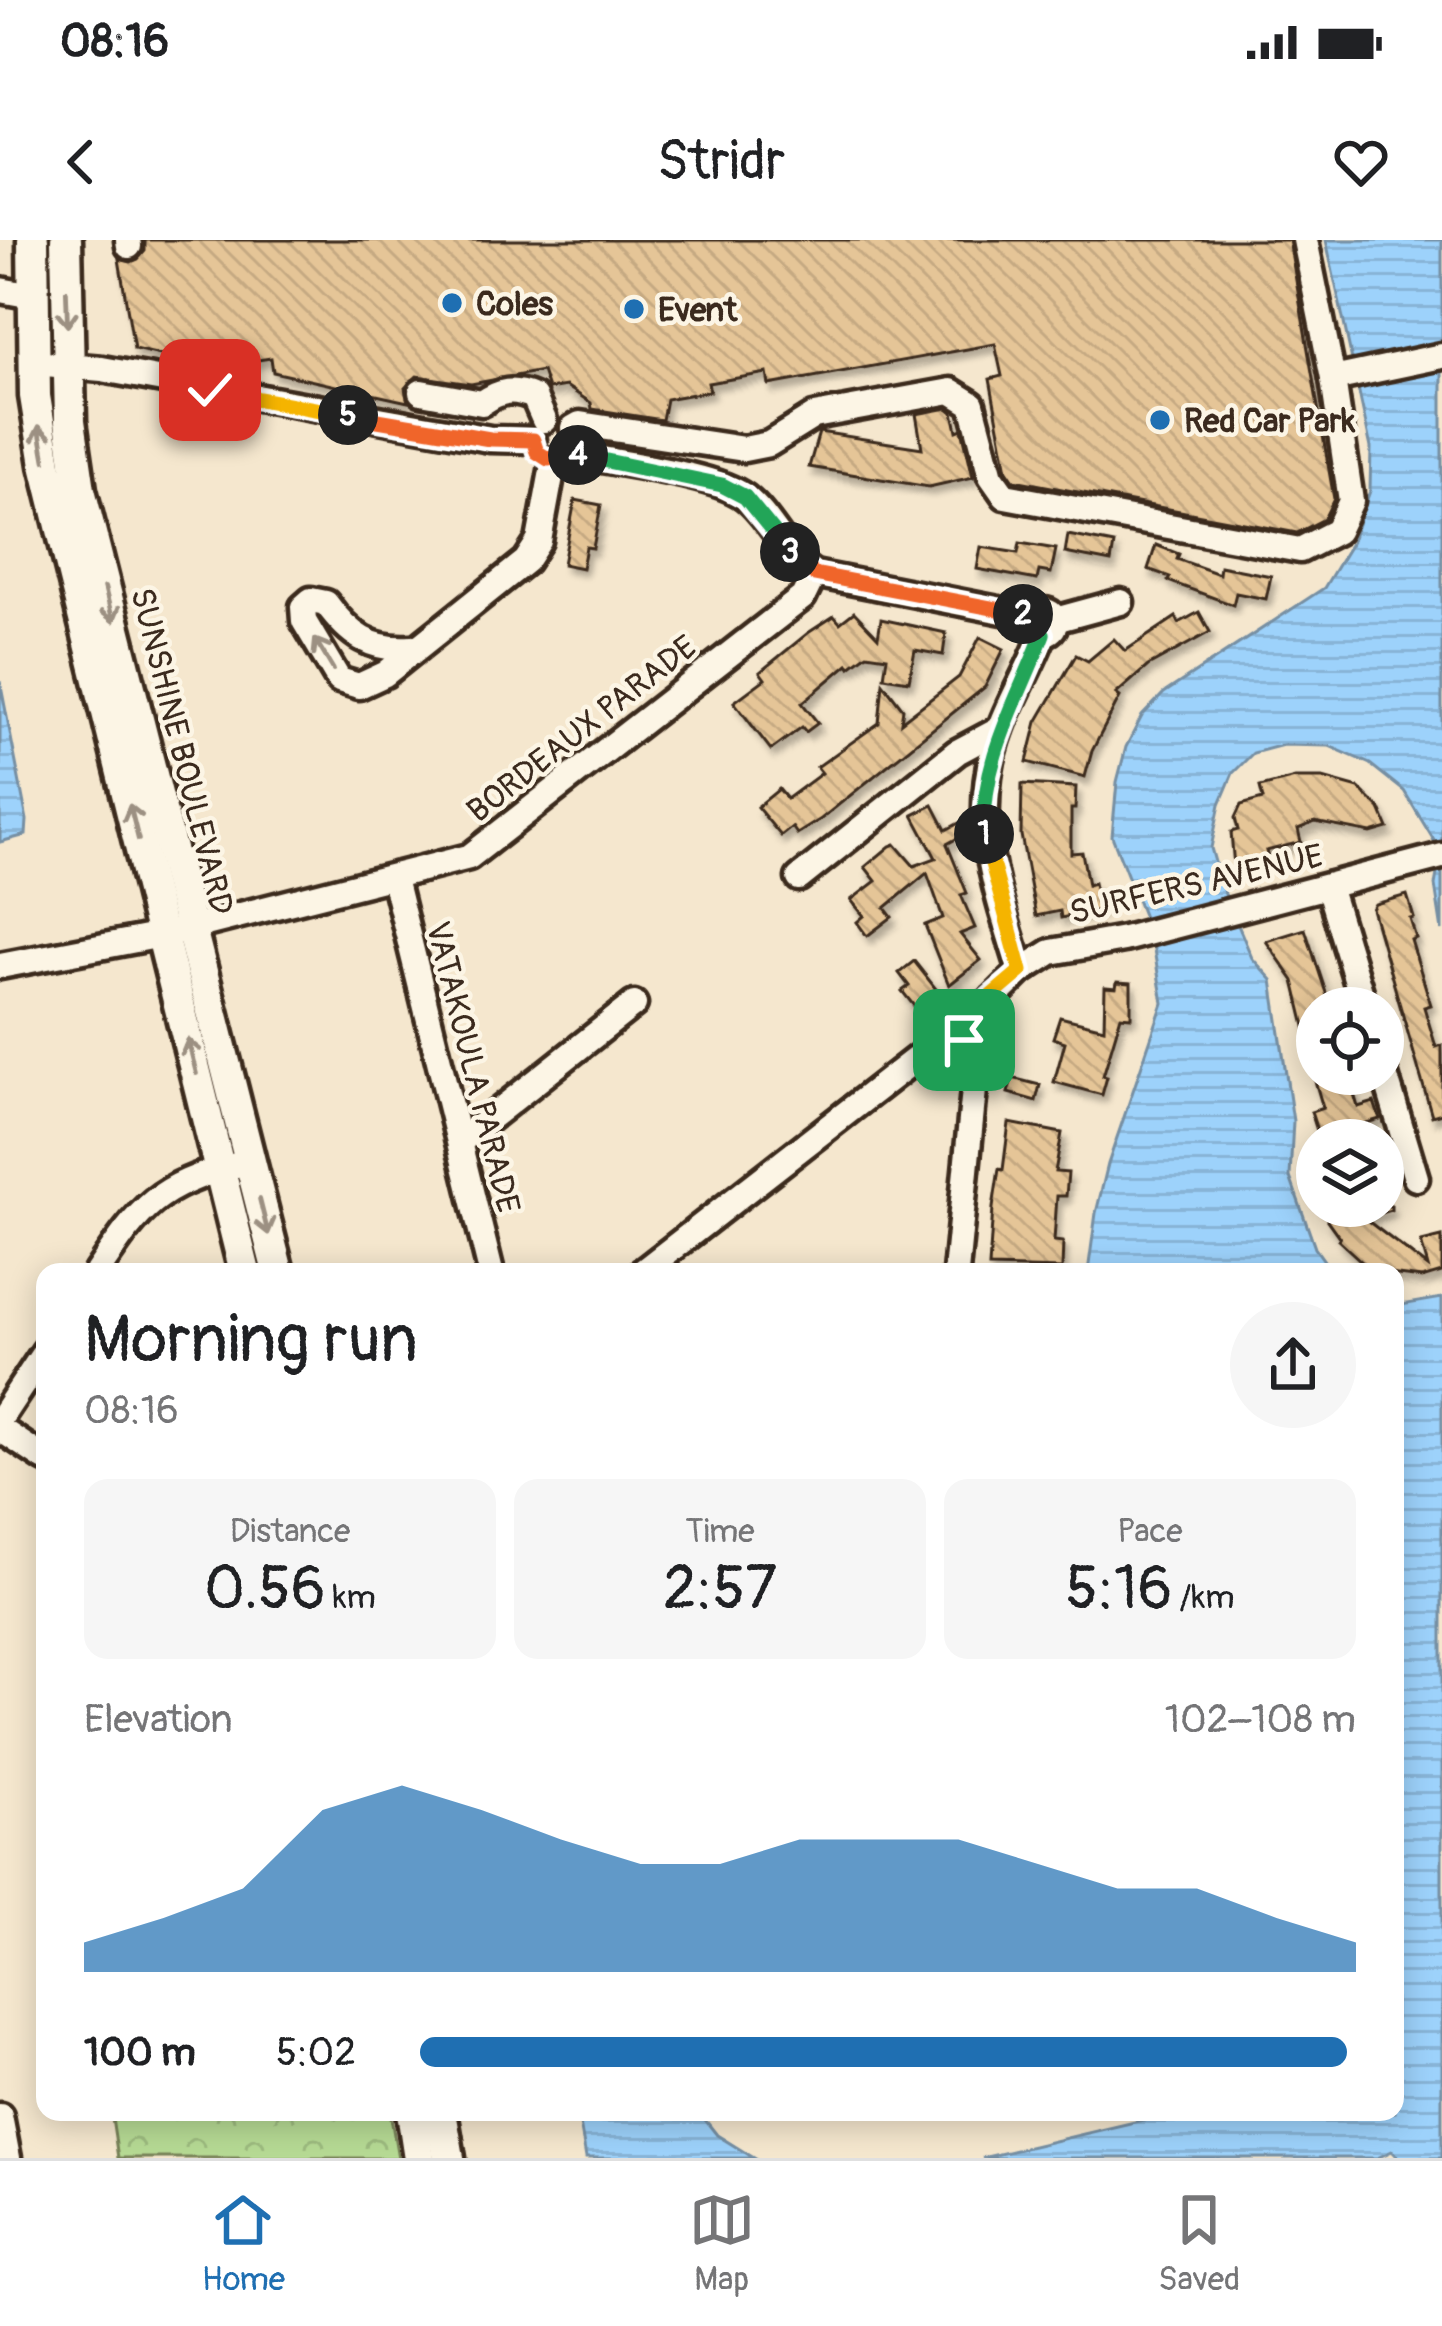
<!DOCTYPE html>
<meta charset="utf-8">
<style>
:root{--surface:#fff;--page:#f6f6f6;--text:#202124;--muted:#757577;--line:#e0e0e0;--accent:#1f6fb2}
body{margin:0;font-family:Pangolin,sans-serif;background:var(--page);color:var(--text);height:100vh;display:flex;flex-direction:column;font-size:45px;white-space:nowrap}
*{box-sizing:border-box;margin:0}
p{font-size:39px;color:var(--muted)}
.icon{flex:none;width:66px;height:66px;fill:none;stroke:currentColor;stroke-width:2;stroke-linecap:round;stroke-linejoin:round}
.map{position:relative;flex:1;overflow:hidden}
.sheet{position:absolute;left:36px;top:1023px;width:1368px;height:858px;display:flex;flex-direction:column;background:var(--surface);border-radius:24px;box-shadow:0 6px 30px #0003}
.sheet>*{flex:none}
.fabs{position:absolute;left:1296px;top:747px;display:grid;gap:24px}
.fabs a{display:grid;place-items:center;width:108px;height:108px;border-radius:50%;background:var(--surface);box-shadow:0 6px 30px #0003;font-size:60px}
.pin{position:absolute;display:grid;place-items:center;width:102px;height:102px;color:#fff;margin:-51px;border-radius:24px;box-shadow:0 6px 18px #0006}
.km{position:absolute;width:60px;height:60px;margin:-30px;border-radius:50%;background:#222;color:#fff;font-size:33px;line-height:60px;text-align:center}
.round{display:grid;place-items:center;flex:none;width:126px;height:126px;border-radius:63px;background:var(--page)}
.summary{display:flex;align-items:center;justify-content:space-between;height:204px;padding:0 48px}
h1{font-size:66px;font-weight:600;line-height:90px}
.figures{display:grid;grid-template-columns:repeat(3,1fr);gap:18px;height:204px;padding:12px 48px}
.figures div{display:grid;align-content:center;border-radius:24px;background:var(--page);text-align:center}
.figures b{font-size:60px;font-weight:600}
.figures small{font-size:33px;font-weight:400}
.figures p{font-size:33px}
.chart{height:336px;padding:24px 48px}
.chart p{display:flex;justify-content:space-between}
.chart svg{width:100%;height:216px;margin-top:12px;fill:var(--accent);opacity:.7}
ul{padding:0 48px;list-style:none;font-size:39px}
li{display:grid;grid-template-columns:192px 144px 1fr;align-items:center;height:90px}
li i{height:30px;border-radius:15px;background:var(--accent)}
.status{display:flex;justify-content:space-between;align-items:center;height:84px;padding:0 60px;background:var(--surface);direction:ltr}
.status svg{height:33px;fill:currentColor}
header{display:flex;justify-content:space-between;align-items:center;height:156px;padding:0 48px;background:var(--surface);font-size:54px;font-weight:600}
.menu{display:flex;justify-content:space-around;align-items:center;height:168px;border-top:3px solid var(--line);background:var(--surface);font-size:33px;color:var(--muted)}
.menu a{display:grid;justify-items:center;gap:6px}
.menu .current{color:var(--accent)}
.map>svg:first-child{display:block}
.park{fill:url(#park-crowns);stroke:#788259;stroke-width:3}
.water{fill:url(#water-rules);stroke:#768fa3;stroke-width:3}
.building{fill:url(#building-back-hatch);stroke:#3b2a1e;stroke-width:3;filter:url(#shadow)}
.lines{fill:none;stroke-linecap:round;stroke-linejoin:round}
.minor-casing{stroke:#3b2a1e;stroke-width:33}
.major-casing{stroke:#3b2a1e;stroke-width:39}
.minor{stroke:#fcf5e5;stroke-width:24}
.major{stroke:#fcf5e5;stroke-width:30}
.oneway{stroke:#9c9082}
.split-1-casing{stroke:#fff;stroke-width:24}
.split-2-casing{stroke:#fff;stroke-width:24}
.split-3-casing{stroke:#fff;stroke-width:24}
.split-4-casing{stroke:#fff;stroke-width:24}
.split-5-casing{stroke:#fff;stroke-width:24}
.split-6-casing{stroke:#fff;stroke-width:24}
.split-1{stroke:#f5b400;stroke-width:15}
.split-2{stroke:#22a559;stroke-width:15}
.split-3{stroke:#f0652b;stroke-width:15}
.split-4{stroke:#22a559;stroke-width:15}
.split-5{stroke:#f0652b;stroke-width:15}
.split-6{stroke:#f5b400;stroke-width:15}
.poi-dot{fill:#1f6fb2;stroke:#fcf5e5;stroke-width:4.5}
.labels{text-anchor:middle;stroke-width:9;stroke-linejoin:round;paint-order:stroke}
.poi-label{font-size:33px;font-weight:bold;fill:#3b2a1e;stroke:#fcf5e5;text-anchor:start}
.street-label{font-size:33px;fill:#3b2a1e;stroke:#fcf5e5}
</style>
<div class="status"><b>08:16</b><svg viewBox="0 0 49 12"><path d="M0 12V9h3v3zM5 12V6h3v6zM10 12V3h3v9zM15 12V0h3v12zM26 1h20v11H26zM47 4h2v5h-2z"/></svg></div>
<header><svg class="icon" aria-label="back" viewBox="0 0 24 24"><path d="M15 5l-7 7 7 7"/></svg>Stridr<svg class="icon" aria-label="heart" viewBox="0 0 24 24"><path d="M12 20l-8-8c-3-5 5-10 8-4 3-6 11-1 8 4z"/></svg></header>
<div class="map">
<svg width="1442" height="1918" viewBox="0 0 1442 1918">
<defs>
<pattern id="park-crowns" width="20" height="18" patternUnits="userSpaceOnUse" patternTransform="scale(3)"><rect width="20" height="18" fill="#b6da94"/><path d="M2 6a3 3 0 1 1 6 0M12 15a3 3 0 1 1 6 0" fill="none" stroke="#9dbb7f"/></pattern>
<pattern id="water-rules" width="6" height="5" patternUnits="userSpaceOnUse" patternTransform="scale(3)"><rect width="6" height="5" fill="#9dd2fb"/><path d="M0 2.5h6" fill="none" stroke="#88b4d7"/></pattern>
<pattern id="building-back-hatch" width="6" height="6" patternUnits="userSpaceOnUse" patternTransform="scale(3)"><rect width="6" height="6" fill="#e5c597"/><path d="M-1 5l2 2M0 0l6 6M5-1l2 2" fill="none" stroke="#c5a982"/></pattern>
<filter id="shadow"><feDropShadow dx="4" dy="7" stdDeviation="3" flood-color="#0004"/></filter>
</defs>
<rect width="100%" height="100%" fill="#f5e7ce"/>
<filter id="ink" filterUnits="userSpaceOnUse"><feTurbulence type="fractalNoise" baseFrequency=".00833" numOctaves="2"/><feDisplacementMap in="SourceGraphic" scale="24" xChannelSelector="R" yChannelSelector="G"/><feConvolveMatrix kernelMatrix="1 2 1 2 8 2 1 2 1" color-interpolation-filters="sRGB"/></filter>
<g filter="url(#ink)">
<path class="park" d="M 111,1872 L 390,1872 L 398,1918 L 118,1918 Z"/>
<g class="water">
<path d="M 1326,0 L 1442,0 L 1442,691 L 1435,645 L 1441,612 L 1404,551 L 1370,524 L 1329,506 L 1283,505 L 1253,513 L 1233,533 L 1220,564 L 1211,608 L 1222,647 L 1252,718 L 1272,740 L 1293,881 L 1290,937 L 1315,1008 L 1332,1032 L 1088,1032 L 1096,973 L 1108,924 L 1163,763 L 1152,698 L 1112,596 L 1117,542 L 1126,507 L 1142,476 L 1164,453 L 1324,348 L 1351,303 L 1370,251 L 1371,208 Z"/>
<path d="M 0,441 L 27,580 L 26,595 L 0,602 Z"/>
<path d="M 1442,1058 L 1442,1918 L 1399,1918 L 1392,1911 L 1377,1918 L 982,1918 L 1177,1872 L 1395,1872 L 1395,1066 Z"/>
<path d="M 578,1872 L 699,1872 L 717,1895 L 754,1918 L 586,1918 Z"/>
</g>
<g class="building">
<path d="M 145,0 L 1289,0 L 1334,259 L 1324,279 L 1297,293 L 1014,240 L 1007,230 L 990,139 L 1002,136 L 995,104 L 769,145 L 767,133 L 708,143 L 710,151 L 666,159 L 662,180 L 592,169 L 591,163 L 566,146 L 548,149 L 542,131 L 471,144 L 417,136 L 405,148 L 408,162 L 273,132 L 271,118 L 219,126 L 217,116 L 190,120 L 190,113 L 169,117 L 134,109 L 119,19 L 131,22 L 138,19 L 145,11 Z"/>
<path d="M 948,168 L 953,172 L 957,191 L 962,189 L 973,237 L 929,247 L 809,227 L 819,192 L 922,208 L 916,174 Z"/>
<path d="M 575,260 L 601,265 L 593,308 L 586,307 L 582,328 L 563,324 Z"/>
<path d="M 1068,295 L 1114,304 L 1111,322 L 1065,313 Z"/>
<path d="M 1020,303 L 1056,309 L 1051,333 L 1039,331 L 1037,340 L 977,329 L 981,307 L 1018,313 Z"/>
<path d="M 1156,305 L 1179,314 L 1177,319 L 1219,334 L 1220,326 L 1271,336 L 1266,359 L 1236,353 L 1233,365 L 1168,341 L 1170,337 L 1148,329 Z"/>
<path d="M 854,372 L 878,397 L 881,379 L 946,393 L 943,415 L 915,410 L 909,441 L 884,437 L 887,417 L 867,414 L 850,427 L 848,424 L 802,463 L 818,483 L 806,492 L 802,487 L 771,510 L 734,462 L 765,439 L 760,432 L 808,393 L 834,376 L 840,383 Z"/>
<path d="M 1199,372 L 1210,392 L 1148,426 L 1116,454 L 1120,457 L 1092,511 L 1085,537 L 1027,522 L 1037,482 L 1076,415 L 1088,421 L 1114,399 L 1125,411 L 1176,377 L 1179,383 Z"/>
<path d="M 980,397 L 1004,409 L 985,447 L 821,579 L 797,594 L 792,587 L 781,596 L 757,567 L 779,549 L 787,559 L 822,533 L 817,527 L 879,483 L 883,443 L 903,469 L 901,482 L 959,437 Z"/>
<path d="M 1295,538 L 1323,538 L 1359,548 L 1380,569 L 1388,588 L 1371,593 L 1315,582 L 1298,589 L 1301,602 L 1266,611 L 1268,618 L 1234,627 L 1231,592 L 1238,590 L 1235,578 L 1241,565 L 1263,559 L 1260,547 Z"/>
<path d="M 1022,544 L 1076,547 L 1075,569 L 1071,569 L 1071,613 L 1082,612 L 1088,645 L 1094,643 L 1100,670 L 1061,678 L 1060,671 L 1036,676 L 1021,595 Z"/>
<path d="M 933,565 L 946,590 L 959,583 L 965,594 L 947,604 L 967,653 L 961,655 L 975,688 L 960,694 L 981,720 L 949,745 L 925,685 L 943,678 L 927,633 L 885,668 L 892,677 L 867,696 L 857,682 L 864,676 L 851,660 L 876,641 L 865,627 L 890,606 L 895,604 L 914,626 L 936,618 L 913,575 Z"/>
<path d="M 1407,655 L 1414,678 L 1410,679 L 1416,698 L 1411,700 L 1431,765 L 1424,767 L 1436,807 L 1442,805 L 1442,873 L 1432,876 L 1372,669 L 1375,664 Z"/>
<path d="M 1305,689 L 1331,768 L 1317,768 L 1314,823 L 1294,741 L 1266,701 Z"/>
<path d="M 914,721 L 936,749 L 914,766 L 902,751 L 909,746 L 899,733 Z"/>
<path d="M 1117,742 L 1131,743 L 1131,777 L 1121,776 L 1103,836 L 1107,837 L 1102,855 L 1054,842 L 1065,802 L 1053,798 L 1060,777 L 1104,788 L 1105,747 L 1116,748 Z"/>
<path d="M 1313,834 L 1348,834 L 1358,867 L 1374,862 L 1380,879 L 1353,887 L 1356,896 L 1320,900 L 1311,872 L 1323,868 Z"/>
<path d="M 1012,838 L 1040,845 L 1036,861 L 1008,853 Z"/>
<path d="M 1009,883 L 1062,893 L 1055,932 L 1068,933 L 1066,956 L 1057,956 L 1054,1001 L 1063,1002 L 1062,1029 L 989,1027 L 993,968 L 999,929 L 1003,930 Z"/>
<path d="M 1321,966 L 1391,966 L 1391,970 L 1364,978 L 1428,1027 L 1421,1002 L 1442,997 L 1442,1032 L 1422,1038 L 1373,1032 L 1338,1000 L 1340,998 L 1327,980 L 1332,974 Z"/>
</g>
<g class="lines">
<defs>
<g id="minor">
<path d="M 128,0 L 129,6"/>
<path d="M 0,50 L 33,56"/>
<path d="M 34,123 L 102,129 L 490,199 L 533,200"/>
<path d="M 1333,139 L 1442,116"/>
<path d="M 421,152 L 482,163 C 501,150 512,148 534,157 L 544,180"/>
<path d="M 573,188 L 580,184 L 744,209 L 769,204 L 814,176 L 951,151 L 972,164 L 991,236 L 1005,256 L 1300,310 L 1337,291 L 1351,261 L 1333,139 L 1305,0"/>
<path d="M 570,213 C 613,223 713,233 745,257 C 772,278 785,315 814,334 L 1034,377"/>
<circle cx="1044" cy="382" r="11"/>
<path d="M 1055,380 L 1121,362"/>
<path d="M 412,408 C 371,411 349,395 326,363 L 311,360 L 303,367 L 304,381 L 339,440 L 359,446 L 385,434 L 526,321 L 539,301 L 554,220"/>
<path d="M 394,638 L 491,1032"/>
<path d="M 799,638 L 957,512 L 1000,489"/>
<path d="M 1328,646 L 1365,768"/>
<path d="M 0,726 L 162,695 L 469,617 L 803,357 L 814,334"/>
<path d="M 1021,731 C 995,648 968,573 1001,487 C 1013,455 1031,426 1043,394"/>
<path d="M 955,787 L 971,810 L 976,829 L 956,1032"/>
<path d="M 1383,828 L 1416,938"/>
<path d="M 461,901 L 634,764"/>
<path d="M 97,1032 C 142,965 157,946 236,925"/>
<path d="M 642,1032 L 994,758 L 1021,731 L 1051,712 L 1124,699 L 1442,616"/>
<path d="M 0,1179 L 45,1111"/>
<path d="M 0,1189 L 45,1219"/>
<path d="M 0,1876 L 8,1918"/>
</g>
<g id="major">
<path d="M 33,0 L 35,156 L 46,225 L 245,1032"/>
<path d="M 66,0 L 70,181 L 80,250 L 278,1032"/>
<path d="M 412,1872 L 419,1918"/>
<path d="M 441,1872 L 449,1918"/>
</g>
</defs>
<use href="#minor" class="minor-casing"/>
<use href="#major" class="major-casing"/>
<use href="#minor" class="minor"/>
<use href="#major" class="major"/>
</g>
<defs><path id="oneway-shaft" d="M-6 0H5M1.5-3L5.5 0L1.5 3" fill="none" stroke-width="1.6" stroke-linecap="round" stroke-linejoin="round" transform="scale(3)"/></defs>
<g class="oneway">
<use href="#oneway-shaft" transform="translate(67 69) rotate(88)"/>
<use href="#oneway-shaft" transform="translate(42 203) rotate(-100)"/>
<use href="#oneway-shaft" transform="translate(109 365) rotate(76)"/>
<use href="#oneway-shaft" transform="translate(324 414) rotate(-121)"/>
<use href="#oneway-shaft" transform="translate(134 582) rotate(-104)"/>
<use href="#oneway-shaft" transform="translate(192 816) rotate(-104)"/>
<use href="#oneway-shaft" transform="translate(264 977) rotate(76)"/>
</g>
</g>
<g class="lines" filter="url(#ink)">
<defs>
<path id="split-1" d="M 964,800 L 955,787 L 1021,731 L 984,594"/>
<path id="split-2" d="M 984,594 C 982,516 1017,463 1043,394 L 1034,388 L 1034,377 L 1023,374"/>
<path id="split-3" d="M 790,312 L 814,334 L 1023,374"/>
<path id="split-4" d="M 578,215 L 722,245 L 745,257 L 790,312"/>
<path id="split-5" d="M 348,175 L 490,199 L 533,200 L 537,212 L 548,219 L 578,215"/>
<path id="split-6" d="M 210,150 L 348,175"/>
</defs>
<use href="#split-1" class="split-1-casing"/>
<use href="#split-2" class="split-2-casing"/>
<use href="#split-3" class="split-3-casing"/>
<use href="#split-4" class="split-4-casing"/>
<use href="#split-5" class="split-5-casing"/>
<use href="#split-6" class="split-6-casing"/>
<use href="#split-1" class="split-1"/>
<use href="#split-2" class="split-2"/>
<use href="#split-3" class="split-3"/>
<use href="#split-4" class="split-4"/>
<use href="#split-5" class="split-5"/>
<use href="#split-6" class="split-6"/>
</g>
<g class="poi-dot">
<circle cx="452" cy="63" r="12"/>
<circle cx="634" cy="69" r="12"/>
<circle cx="1160" cy="180" r="12"/>
</g>
<g class="labels">
<g class="poi-label">
<text x="476" y="75">Coles</text>
<text x="658" y="81">Event</text>
<text x="1184" y="192">Red Car Park</text>
</g>
<g class="street-label">
<text transform="translate(581 488) rotate(-38)" y="12">BORDEAUX PARADE</text>
<text transform="translate(183 511) rotate(76)" y="12">SUNSHINE BOULEVARD</text>
<text transform="translate(1196 643) rotate(-13)" y="12">SURFERS AVENUE</text>
<text transform="translate(474 827) rotate(76)" y="12">VATAKOULA PARADE</text>
</g>
</g>
</svg>
<div class="fabs">
<a><svg class="icon" aria-label="locate" viewBox="0 0 24 24"><circle cx="12" cy="12" r="6"/><path d="M12 2v4M12 18v4M2 12h4M18 12h4"/></svg></a>
<a><svg class="icon" aria-label="layers" viewBox="0 0 24 24"><path d="M12 4l9 5-9 5-9-5zM3 14l9 5 9-5"/></svg></a>
</div>
<div class="pin" style="left:964px;top:800px;background:#1e9e55"><svg class="icon" aria-label="arrive" viewBox="0 0 24 24"><path d="M6 21V4h12l-3 4 3 4H6"/></svg></div>
<div class="pin" style="left:210px;top:150px;background:#d93025"><svg class="icon" aria-label="check" viewBox="0 0 24 24"><path d="M5 12l5 5 9-10"/></svg></div>
<b class="km" style="left:984px;top:594px">1</b>
<b class="km" style="left:1023px;top:374px">2</b>
<b class="km" style="left:790px;top:312px">3</b>
<b class="km" style="left:578px;top:215px">4</b>
<b class="km" style="left:348px;top:175px">5</b>
<section class="sheet">
<div class="summary"><div><h1>Morning run</h1><p>08:16</p></div><a class="round"><svg class="icon" aria-label="share" viewBox="0 0 24 24"><path d="M12 15V3M7 8l5-5 5 5M5 13v7h14v-7"/></svg></a></div>
<div class="figures">
<div><p>Distance</p><b>0.56<small> km</small></b></div>
<div><p>Time</p><b>2:57</b></div>
<div><p>Pace</p><b>5:16<small> /km</small></b></div>
</div>
<div class="chart"><p><span>Elevation</span>102–108 m</p>
<svg viewBox="0 0 160 44" preserveAspectRatio="none"><path d="M0 44V38L10 33L20 27L30 11L40 6L50 11L60 17L70 22L80 22L90 17L100 17L110 17L120 22L130 27L140 27L150 33L160 38V44z"/></svg>
</div>
<ul>
<li><b>100 m</b>5:02<i style="width:99%"></i></li>
</ul>
</section>
</div>
<nav class="menu">
<a class="current"><svg class="icon" aria-label="home" viewBox="0 0 24 24"><path d="M3 11l9-7 9 7M6 9v11h12V9"/></svg>Home</a>
<a><svg class="icon" aria-label="map" viewBox="0 0 24 24"><path d="M3 6l6-2 6 2 6-2v14l-6 2-6-2-6 2zM9 4v14M15 6v14"/></svg>Map</a>
<a><svg class="icon" aria-label="saved" viewBox="0 0 24 24"><path d="M7 4h10v16l-5-4-5 4z"/></svg>Saved</a>
</nav>
